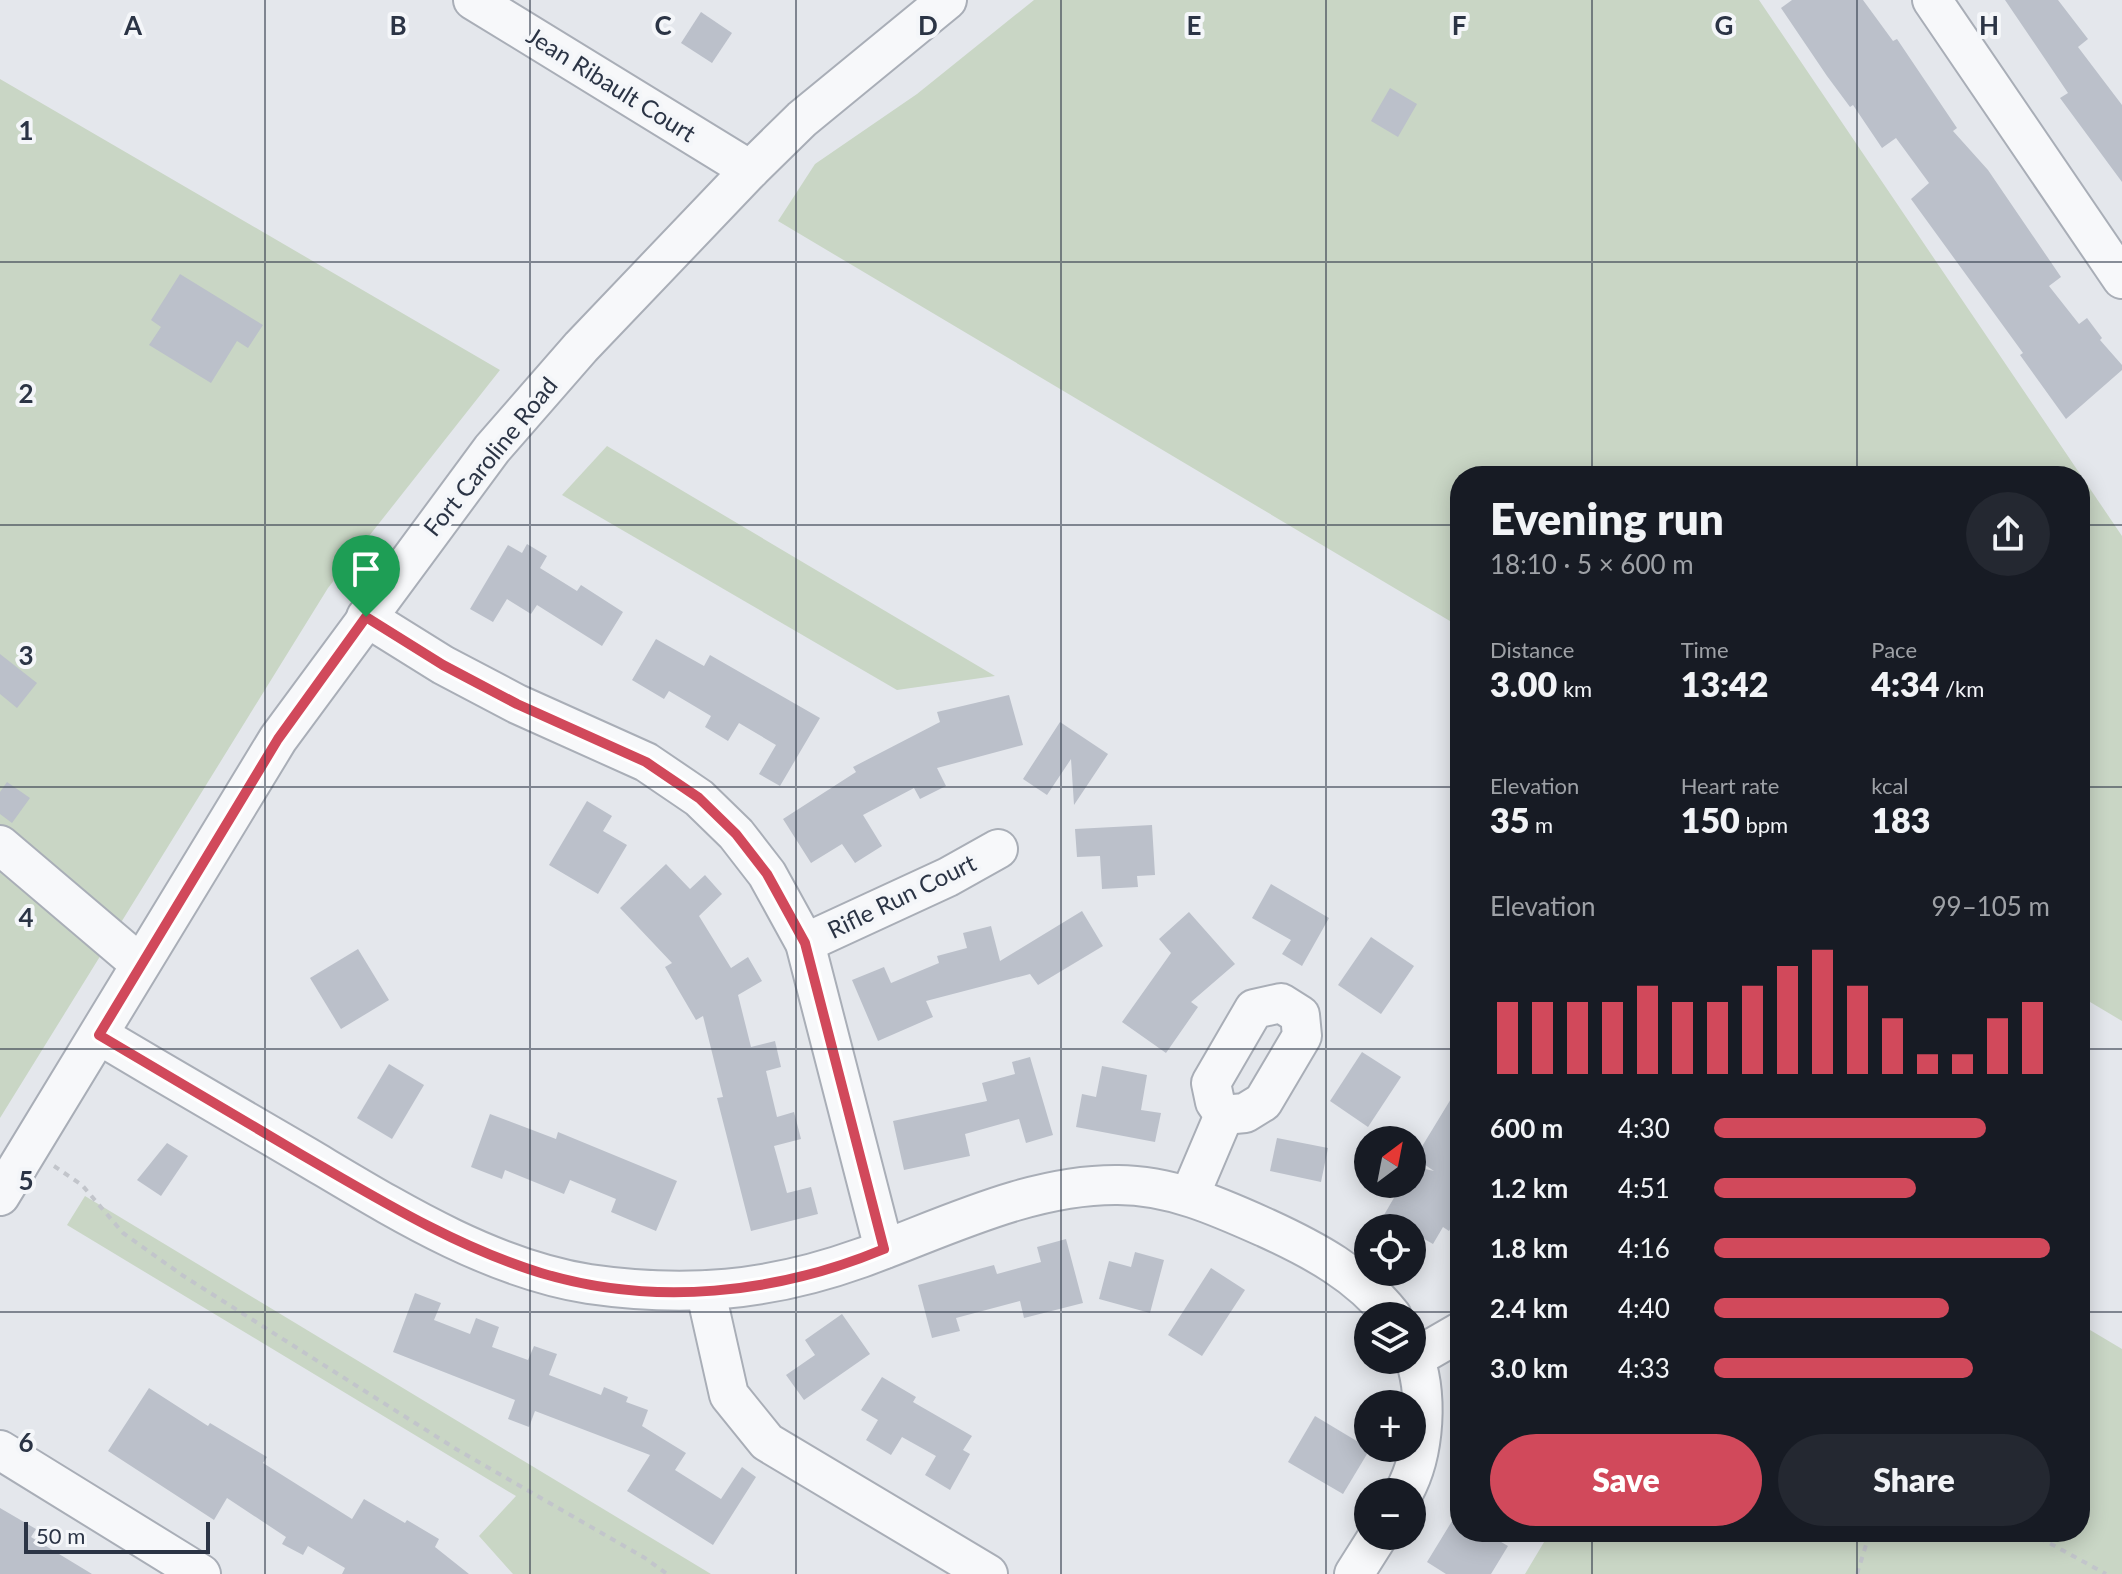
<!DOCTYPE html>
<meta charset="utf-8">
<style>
:root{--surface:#171b24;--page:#242831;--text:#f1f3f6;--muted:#9ea1a6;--accent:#d1495b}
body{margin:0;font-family:Lato,sans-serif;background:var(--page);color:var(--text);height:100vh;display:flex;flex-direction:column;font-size:30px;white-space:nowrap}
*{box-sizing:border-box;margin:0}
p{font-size:26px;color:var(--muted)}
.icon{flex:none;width:44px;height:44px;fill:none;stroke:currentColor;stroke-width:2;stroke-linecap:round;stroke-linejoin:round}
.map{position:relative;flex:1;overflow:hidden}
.details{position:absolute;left:1450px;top:466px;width:640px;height:1076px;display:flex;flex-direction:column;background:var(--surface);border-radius:32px;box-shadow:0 4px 20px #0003}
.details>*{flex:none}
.needle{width:52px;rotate:32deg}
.buttons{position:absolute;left:1354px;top:1126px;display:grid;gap:16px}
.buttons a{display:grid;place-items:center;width:72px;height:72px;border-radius:50%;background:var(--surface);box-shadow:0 4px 20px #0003;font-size:40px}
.scale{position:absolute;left:24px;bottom:20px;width:186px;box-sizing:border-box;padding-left:8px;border:4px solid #2b3445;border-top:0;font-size:22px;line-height:28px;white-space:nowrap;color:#2b3445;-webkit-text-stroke:6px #f4f6f9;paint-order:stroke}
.pin{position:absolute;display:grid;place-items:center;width:68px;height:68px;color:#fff;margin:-82px -34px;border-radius:50% 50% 50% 0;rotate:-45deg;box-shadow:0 0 8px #0007}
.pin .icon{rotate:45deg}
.round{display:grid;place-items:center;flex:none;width:84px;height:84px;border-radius:42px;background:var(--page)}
.headline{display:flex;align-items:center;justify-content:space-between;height:136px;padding:0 40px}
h1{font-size:44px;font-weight:800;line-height:60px}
.figures{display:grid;grid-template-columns:repeat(3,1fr);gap:12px;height:136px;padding:8px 40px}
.figures div{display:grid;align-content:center}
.figures b{font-size:34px;font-weight:800}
.figures small{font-size:22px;font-weight:400}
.figures p{font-size:22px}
.chart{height:224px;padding:16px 40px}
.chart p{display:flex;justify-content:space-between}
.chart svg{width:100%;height:144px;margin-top:8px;stroke:var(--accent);stroke-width:6}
.primary-button{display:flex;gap:16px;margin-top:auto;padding:16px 40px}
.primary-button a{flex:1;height:92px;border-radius:48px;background:var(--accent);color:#fff;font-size:32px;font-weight:800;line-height:92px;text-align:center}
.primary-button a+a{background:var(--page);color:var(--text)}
ul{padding:0 40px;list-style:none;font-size:26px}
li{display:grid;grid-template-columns:128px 96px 1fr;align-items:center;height:60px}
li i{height:20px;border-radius:10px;background:var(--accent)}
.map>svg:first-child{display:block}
.green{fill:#c9d6c5}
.building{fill:#bbc0ca}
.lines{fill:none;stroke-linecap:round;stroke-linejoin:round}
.minor-casing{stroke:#a9aeb7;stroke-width:42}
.path{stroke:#c2c5cb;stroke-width:4;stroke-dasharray:6 6;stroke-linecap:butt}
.minor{stroke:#f7f8fa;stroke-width:38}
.route-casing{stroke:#fff;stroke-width:16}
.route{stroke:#d1495b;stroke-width:10}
.grid{fill:none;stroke:#2b3445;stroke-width:2;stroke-opacity:0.55}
.labels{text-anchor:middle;stroke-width:8;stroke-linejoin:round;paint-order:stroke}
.street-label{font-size:24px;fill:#2b3445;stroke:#f4f6f9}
.grid-label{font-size:26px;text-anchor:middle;font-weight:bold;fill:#2b3445;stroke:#f4f6f9;stroke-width:8;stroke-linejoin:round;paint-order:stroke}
</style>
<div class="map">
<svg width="2122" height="1574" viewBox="0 0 2122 1574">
<rect width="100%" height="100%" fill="#e4e7ec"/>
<g class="green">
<path d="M 1034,0 L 1759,0 L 2122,536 L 2122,1021 L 2080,996 L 2080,476 L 1460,476 L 1460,627 L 778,221 L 815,164 L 917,94 Z"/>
<path d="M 0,79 L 500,370 L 328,588 L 0,1118 Z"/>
<path d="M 607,446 L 995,676 L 897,690 L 562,495 Z"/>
<path d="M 85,1196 L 711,1574 L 513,1574 L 479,1536 L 516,1496 L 67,1225 Z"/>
<path d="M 2080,1324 L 2122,1349 L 2122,1574 L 1525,1574 L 1550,1532 L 2080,1532 Z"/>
</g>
<g class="building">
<path d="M 1792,0 L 1863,0 L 1893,41 L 1897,39 L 1957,128 L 1953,131 L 1988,170 L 2061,277 L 2049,286 L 2079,324 L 2087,318 L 2102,338 L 2100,340 L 2122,365 L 2122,370 L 2066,419 L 2020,355 L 2023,353 L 1911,199 L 1929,183 L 1896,138 L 1882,148 L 1853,105 L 1850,107 L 1827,76 L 1781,8 Z"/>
<path d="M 2005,0 L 2058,0 L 2088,39 L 2078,47 L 2122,105 L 2122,182 L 2060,98 L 2068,93 Z"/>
<path d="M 701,12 L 732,33 L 712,63 L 681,43 Z"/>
<path d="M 1390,88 L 1417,104 L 1398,137 L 1371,121 Z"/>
<path d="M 180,274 L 263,325 L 248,348 L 237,341 L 211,383 L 149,345 L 161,327 L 151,320 Z"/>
<path d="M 527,544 L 547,556 L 540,568 L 577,591 L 581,585 L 623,612 L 602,646 L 537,605 L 531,614 L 507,599 L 493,622 L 470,609 L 508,545 L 522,553 Z"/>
<path d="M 656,639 L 704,666 L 710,655 L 820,718 L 780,786 L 759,774 L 776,745 L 739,723 L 728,741 L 705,727 L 711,716 L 669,691 L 664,699 L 632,680 Z"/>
<path d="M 0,654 L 37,683 L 17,708 L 0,694 Z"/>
<path d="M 1009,695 L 1023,745 L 937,768 L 946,786 L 920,799 L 914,788 L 863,815 L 882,846 L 855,863 L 842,844 L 811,863 L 783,819 L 856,772 L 853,767 L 940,722 L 937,712 Z"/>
<path d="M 1060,722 L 1108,754 L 1074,805 L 1071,759 L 1047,795 L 1023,779 Z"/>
<path d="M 7,782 L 30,798 L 12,823 L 0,814 L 0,792 Z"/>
<path d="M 587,801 L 612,816 L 603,831 L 627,845 L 598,894 L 549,865 Z"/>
<path d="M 1152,825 L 1155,875 L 1137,876 L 1138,887 L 1102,889 L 1100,856 L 1077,857 L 1075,829 Z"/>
<path d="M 666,864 L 690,889 L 705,875 L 722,894 L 699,916 L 731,968 L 748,957 L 762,981 L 738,995 L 751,1047 L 775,1041 L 781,1067 L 766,1071 L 777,1117 L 794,1112 L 801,1139 L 774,1146 L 787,1193 L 811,1187 L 818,1214 L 751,1231 L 717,1098 L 723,1097 L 703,1016 L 696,1020 L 665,967 L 672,963 L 620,908 Z"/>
<path d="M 1271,884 L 1329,918 L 1302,966 L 1282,954 L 1291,940 L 1252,918 Z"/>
<path d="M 1082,911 L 1103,946 L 1038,985 L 1030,974 L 926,1001 L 933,1017 L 878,1041 L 852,980 L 884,967 L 891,983 L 939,963 L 937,956 L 967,948 L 963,933 L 991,926 L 1000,961 Z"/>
<path d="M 1189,912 L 1235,964 L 1191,1002 L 1198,1007 L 1166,1053 L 1122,1022 L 1171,953 L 1159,939 Z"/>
<path d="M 1371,937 L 1414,966 L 1381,1014 L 1338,985 Z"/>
<path d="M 358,949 L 389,1000 L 341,1029 L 310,978 Z"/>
<path d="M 1362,1052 L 1401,1077 L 1368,1127 L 1330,1101 Z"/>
<path d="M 1030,1057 L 1053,1135 L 1026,1143 L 1019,1119 L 965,1134 L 970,1156 L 904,1170 L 893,1121 L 987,1101 L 982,1083 L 1015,1074 L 1012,1062 Z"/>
<path d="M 389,1064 L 424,1085 L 392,1139 L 357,1118 Z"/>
<path d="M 1102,1066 L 1147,1075 L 1141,1110 L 1161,1113 L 1155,1142 L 1076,1127 L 1082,1094 L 1096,1097 Z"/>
<path d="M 1460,1084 L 1460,1211 L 1449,1231 L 1443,1227 L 1433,1244 L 1412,1232 L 1412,1228 L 1384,1215 L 1402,1184 L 1412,1184 L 1412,1166 L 1434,1171 L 1415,1158 Z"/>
<path d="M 490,1114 L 556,1139 L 558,1132 L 677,1181 L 656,1231 L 611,1212 L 616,1199 L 570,1180 L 564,1194 L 505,1170 L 502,1179 L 471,1167 Z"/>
<path d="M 1277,1138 L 1328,1148 L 1321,1182 L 1270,1171 Z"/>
<path d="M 167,1143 L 188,1156 L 161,1196 L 137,1180 Z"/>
<path d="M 1066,1239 L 1083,1303 L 1024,1318 L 1020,1301 L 956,1318 L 960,1331 L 932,1338 L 918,1285 L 994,1265 L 997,1274 L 1041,1262 L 1037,1247 Z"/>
<path d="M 1135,1252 L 1164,1260 L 1150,1313 L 1099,1299 L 1109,1261 L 1131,1267 Z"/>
<path d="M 1211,1268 L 1245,1290 L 1202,1356 L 1168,1335 Z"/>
<path d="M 415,1293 L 441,1303 L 434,1320 L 470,1334 L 476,1318 L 499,1327 L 492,1347 L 528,1360 L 534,1346 L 557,1354 L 549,1375 L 601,1395 L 604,1387 L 628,1397 L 626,1402 L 648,1410 L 642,1426 L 686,1453 L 675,1470 L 721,1499 L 742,1467 L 756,1477 L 713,1545 L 627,1491 L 650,1455 L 535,1411 L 529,1427 L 508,1419 L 515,1400 L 393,1352 Z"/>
<path d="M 842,1314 L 870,1354 L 804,1400 L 786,1375 L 815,1355 L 805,1340 Z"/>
<path d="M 882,1377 L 916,1397 L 913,1402 L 972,1436 L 963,1450 L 970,1454 L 950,1490 L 925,1475 L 936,1456 L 902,1437 L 891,1455 L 866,1440 L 878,1420 L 861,1410 Z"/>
<path d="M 149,1388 L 208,1426 L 210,1423 L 267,1457 L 263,1463 L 352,1519 L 364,1499 L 405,1523 L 407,1520 L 439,1539 L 435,1547 L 469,1574 L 342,1574 L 345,1568 L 308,1546 L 303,1555 L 282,1544 L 286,1537 L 227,1498 L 214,1520 L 108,1451 Z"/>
<path d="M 1315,1416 L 1370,1449 L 1343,1494 L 1288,1462 Z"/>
<path d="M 0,1508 L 36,1529 L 31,1537 L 92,1574 L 0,1574 Z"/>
<path d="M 1460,1508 L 1460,1532 L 1484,1532 L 1508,1546 L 1491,1574 L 1446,1574 L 1427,1562 Z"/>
</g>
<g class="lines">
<defs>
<g id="minor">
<path d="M 473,0 L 750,170"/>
<path d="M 1932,0 L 2122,279"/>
<path d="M 366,617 L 443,665 L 517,704 L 646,762 L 699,798 L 736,834 L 767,874 L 805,943 L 884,1249"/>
<path d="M 0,845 L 140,964"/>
<path d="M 805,943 L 948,877 L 998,849"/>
<path d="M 1281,1003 L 1300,1015 L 1302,1036 L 1263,1102 L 1245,1113 L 1224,1115 L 1215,1102 L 1211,1083 L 1254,1009 Z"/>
<path d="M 99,1035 C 168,1076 237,1116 307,1157 C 393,1208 488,1268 589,1284 C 686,1298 769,1291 861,1258 C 942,1229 1029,1184 1118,1185 C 1171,1185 1219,1207 1266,1228 C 1314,1250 1359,1274 1392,1316"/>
<path d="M 1190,1195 L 1224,1115"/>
<path d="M 0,1196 L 278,739 L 492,449 L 581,347 L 750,170 L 802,119 L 947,0"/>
<path d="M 706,1293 L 729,1395 L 767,1442 L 988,1574"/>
<path d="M 1415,1358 L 1460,1332"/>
<path d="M 0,1450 L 201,1574"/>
<path d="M 1404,1492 C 1425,1454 1429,1392 1412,1351"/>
<path d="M 1354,1574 L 1378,1536"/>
</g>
</defs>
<use href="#minor" class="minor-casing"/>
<g class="path">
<path d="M 54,1166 L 82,1185 L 123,1233 L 182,1275 L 456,1449 L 645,1558 L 667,1574"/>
<path d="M 2029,1532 L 2106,1574"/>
<path d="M 1857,1574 L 1870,1532"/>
</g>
<use href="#minor" class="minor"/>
</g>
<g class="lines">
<defs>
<path id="route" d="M 366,617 L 443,665 L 517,704 L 646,762 L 699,798 L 736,834 L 767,874 L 805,943 L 884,1249 C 776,1294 654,1307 541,1273 C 456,1247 378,1199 302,1155 C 235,1115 167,1075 99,1035 L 278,739 Z"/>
</defs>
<use href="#route" class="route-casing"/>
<use href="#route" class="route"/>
</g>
<path class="grid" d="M 265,0 L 265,1574M 530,0 L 530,1574M 796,0 L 796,1574M 1061,0 L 1061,1574M 1326,0 L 1326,1574M 1592,0 L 1592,476M 1857,0 L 1857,476M 0,262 L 2122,262M 0,525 L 1460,525M 2080,525 L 2122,525M 0,787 L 1460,787M 2080,787 L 2122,787M 0,1049 L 1460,1049M 2080,1049 L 2122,1049M 0,1312 L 1460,1312M 2080,1312 L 2122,1312M 1592,1532 L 1592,1574M 1857,1532 L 1857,1574"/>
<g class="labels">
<g class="street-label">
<text transform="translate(611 85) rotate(32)" y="8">Jean Ribault Court</text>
<text transform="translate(491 457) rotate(-51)" y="8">Fort Caroline Road</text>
<text transform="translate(902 897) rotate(-26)" y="8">Rifle Run Court</text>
</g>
</g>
<g class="grid-label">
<text x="133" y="35">A</text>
<text x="398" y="35">B</text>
<text x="663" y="35">C</text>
<text x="928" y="35">D</text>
<text x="1194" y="35">E</text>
<text x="1459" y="35">F</text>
<text x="1724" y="35">G</text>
<text x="1989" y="35">H</text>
<text x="26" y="140">1</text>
<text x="26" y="403">2</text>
<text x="26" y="665">3</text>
<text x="26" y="927">4</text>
<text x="26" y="1190">5</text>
<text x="26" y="1452">6</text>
</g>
</svg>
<div class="buttons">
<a><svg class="needle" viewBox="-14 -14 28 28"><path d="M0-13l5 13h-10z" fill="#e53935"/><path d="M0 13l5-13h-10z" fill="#9ea1a6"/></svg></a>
<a><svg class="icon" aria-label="locate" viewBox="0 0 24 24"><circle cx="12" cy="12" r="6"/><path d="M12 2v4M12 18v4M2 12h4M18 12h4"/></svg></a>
<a><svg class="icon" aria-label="layers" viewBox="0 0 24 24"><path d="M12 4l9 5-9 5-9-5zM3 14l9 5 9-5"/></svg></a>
<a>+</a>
<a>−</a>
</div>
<div class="scale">50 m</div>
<div class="pin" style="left:366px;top:617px;background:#1e9e55"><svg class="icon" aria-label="arrive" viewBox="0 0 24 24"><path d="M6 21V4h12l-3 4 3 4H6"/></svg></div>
<section class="details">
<div class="headline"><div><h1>Evening run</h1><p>18:10 · 5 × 600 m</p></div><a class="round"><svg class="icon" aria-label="share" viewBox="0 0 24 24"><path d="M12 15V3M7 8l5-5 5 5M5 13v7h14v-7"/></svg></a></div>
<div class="figures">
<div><p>Distance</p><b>3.00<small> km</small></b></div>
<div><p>Time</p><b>13:42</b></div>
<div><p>Pace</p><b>4:34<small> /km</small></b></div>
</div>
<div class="figures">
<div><p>Elevation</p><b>35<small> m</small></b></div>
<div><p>Heart rate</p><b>150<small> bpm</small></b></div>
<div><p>kcal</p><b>183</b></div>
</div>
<div class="chart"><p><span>Elevation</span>99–105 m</p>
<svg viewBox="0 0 160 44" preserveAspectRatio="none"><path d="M5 44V22M15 44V22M25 44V22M35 44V22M45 44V17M55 44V22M65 44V22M75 44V17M85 44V11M95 44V6M105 44V17M115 44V27M125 44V38M135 44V38M145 44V27M155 44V22"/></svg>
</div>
<ul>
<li><b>600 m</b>4:30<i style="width:81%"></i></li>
<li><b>1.2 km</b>4:51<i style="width:60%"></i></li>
<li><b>1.8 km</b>4:16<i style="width:100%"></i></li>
<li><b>2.4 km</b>4:40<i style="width:70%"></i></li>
<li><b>3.0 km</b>4:33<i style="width:77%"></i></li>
</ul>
<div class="primary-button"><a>Save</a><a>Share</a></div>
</section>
</div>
